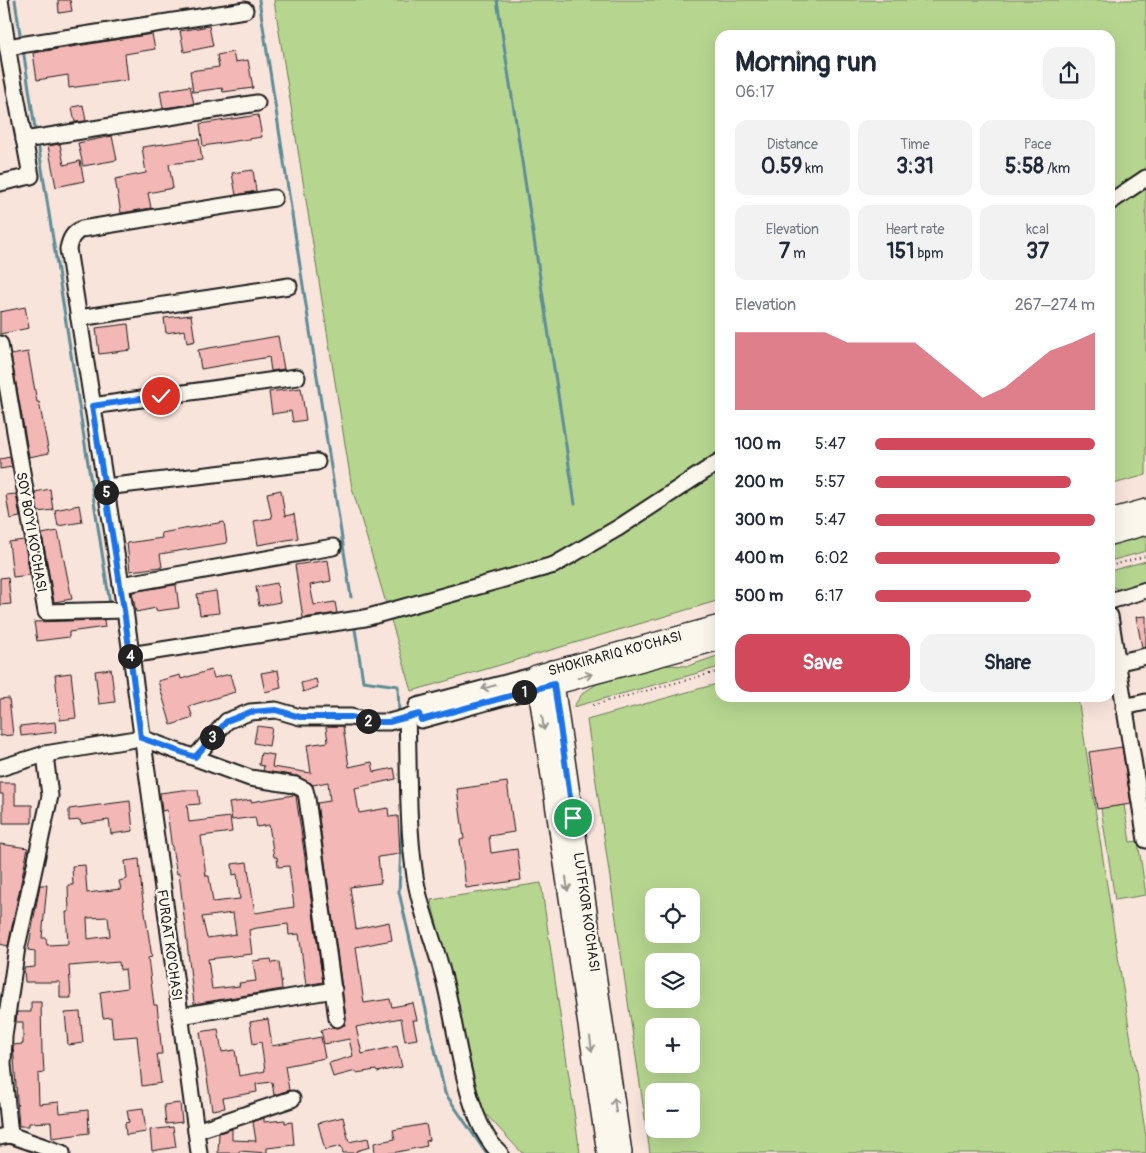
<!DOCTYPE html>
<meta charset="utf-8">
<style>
:root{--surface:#fff;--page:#f2f2f3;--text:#1f2937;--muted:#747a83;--accent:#d1495b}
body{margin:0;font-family:Pangolin,sans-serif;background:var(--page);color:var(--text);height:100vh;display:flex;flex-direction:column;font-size:19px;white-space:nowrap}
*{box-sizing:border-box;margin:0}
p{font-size:16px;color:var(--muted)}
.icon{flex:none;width:28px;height:28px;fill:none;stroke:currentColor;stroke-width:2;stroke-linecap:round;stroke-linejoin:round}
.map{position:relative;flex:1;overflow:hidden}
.drawer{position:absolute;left:715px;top:30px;width:400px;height:672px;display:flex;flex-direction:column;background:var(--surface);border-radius:15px;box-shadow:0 5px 20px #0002}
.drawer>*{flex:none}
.tools{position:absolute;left:645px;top:888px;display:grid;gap:10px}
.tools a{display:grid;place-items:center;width:55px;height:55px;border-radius:10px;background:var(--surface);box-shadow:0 5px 20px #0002;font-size:25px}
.pin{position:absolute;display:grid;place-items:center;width:42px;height:42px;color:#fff;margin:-21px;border:2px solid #fff;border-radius:50%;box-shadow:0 1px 5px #0007}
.km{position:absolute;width:25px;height:25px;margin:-12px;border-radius:50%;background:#222;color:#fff;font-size:14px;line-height:25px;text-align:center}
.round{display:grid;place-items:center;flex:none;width:52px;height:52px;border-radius:15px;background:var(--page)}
.overview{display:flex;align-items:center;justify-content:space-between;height:85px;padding:0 20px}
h1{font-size:28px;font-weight:800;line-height:38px}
.metrics{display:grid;grid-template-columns:repeat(3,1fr);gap:8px;height:85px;padding:5px 20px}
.metrics div{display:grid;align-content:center;border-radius:12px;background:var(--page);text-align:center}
.metrics b{font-size:21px;font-weight:800}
.metrics small{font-size:14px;font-weight:400}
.metrics p{font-size:14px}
.chart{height:140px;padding:10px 20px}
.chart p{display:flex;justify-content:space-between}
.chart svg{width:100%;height:90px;margin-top:5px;fill:var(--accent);opacity:.7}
.cta{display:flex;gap:10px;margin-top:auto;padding:10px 20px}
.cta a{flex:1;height:58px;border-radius:15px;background:var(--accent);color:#fff;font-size:20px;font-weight:800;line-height:58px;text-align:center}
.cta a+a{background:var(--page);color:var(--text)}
ul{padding:0 20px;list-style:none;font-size:16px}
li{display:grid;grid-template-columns:80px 60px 1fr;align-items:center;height:38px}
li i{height:12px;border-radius:6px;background:var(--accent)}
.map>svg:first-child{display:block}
.green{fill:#b6d690;stroke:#697956;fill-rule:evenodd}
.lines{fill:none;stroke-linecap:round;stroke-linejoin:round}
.stream{stroke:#5d8c95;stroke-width:3}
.building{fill:#f3b7b5;stroke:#1c1c1c;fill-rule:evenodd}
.minor-casing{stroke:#1c1c1c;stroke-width:19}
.major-casing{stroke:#1c1c1c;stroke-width:22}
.path{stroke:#1c1c1c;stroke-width:2;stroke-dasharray:1 4;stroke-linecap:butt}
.minor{stroke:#fbf7ec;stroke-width:15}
.major{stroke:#fbf7ec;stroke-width:19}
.oneway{stroke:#97948e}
.route-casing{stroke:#fff;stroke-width:10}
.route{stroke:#1a73e8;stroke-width:6}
.labels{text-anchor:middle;stroke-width:5;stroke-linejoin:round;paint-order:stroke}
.street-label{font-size:14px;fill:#1c1c1c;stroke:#fbf7ec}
</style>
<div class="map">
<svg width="1146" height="1153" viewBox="0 0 1146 1153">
<rect width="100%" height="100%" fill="#f9e4dc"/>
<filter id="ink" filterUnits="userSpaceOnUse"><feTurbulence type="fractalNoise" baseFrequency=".02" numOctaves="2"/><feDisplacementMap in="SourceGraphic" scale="10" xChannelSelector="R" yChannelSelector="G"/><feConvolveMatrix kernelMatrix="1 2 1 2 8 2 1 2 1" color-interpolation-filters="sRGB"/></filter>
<g filter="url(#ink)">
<g class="green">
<path d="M 274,0 L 1146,0 L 1146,475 L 1110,485 L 1110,35 L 720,35 L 720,600 L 412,691 L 352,488 Z"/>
<path d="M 1146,536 L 1146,551 L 1110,561 L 1110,545 Z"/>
<path d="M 1146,561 L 1146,584 L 1121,591 L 1111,586 L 1110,571 Z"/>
<path d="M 720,655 L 720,667 L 573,707 L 583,693 L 597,684 L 664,665 L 688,666 Z"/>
<path d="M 720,683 L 720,698 L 1078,698 L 1146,1137 L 1146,1153 L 650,1153 L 587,720 ZM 691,896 L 691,934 L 654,934 L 654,896 ZM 654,961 L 691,961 L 691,999 L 654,999 ZM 691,1026 L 691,1064 L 654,1064 L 654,1026 ZM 691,1091 L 691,1129 L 654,1129 L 654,1091 Z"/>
<path d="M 1124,805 L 1130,842 L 1138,841 L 1146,895 L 1115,900 L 1101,808 Z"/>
<path d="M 541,883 L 580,1153 L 522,1153 L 482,1110 L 431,900 Z"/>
</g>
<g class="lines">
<g class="stream">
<path d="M 15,0 L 21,41"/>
<path d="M 259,0 L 351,597"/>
<path d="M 497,0 L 575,504"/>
<path d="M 23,49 L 36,135"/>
<path d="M 38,143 L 110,604"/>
<path d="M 355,629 L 363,681 L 398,686 L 399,714"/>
<path d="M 399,725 L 401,784"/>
<path d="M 402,820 L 399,892 L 445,1093 L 486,1153"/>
</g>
</g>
<g class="building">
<path d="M 58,0 L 70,0 L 72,11 L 59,13 Z"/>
<path d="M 209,26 L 213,46 L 184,52 L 180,31 Z"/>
<path d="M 152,34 L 155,49 L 125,54 L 128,80 L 69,88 L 68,75 L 37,80 L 33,53 Z"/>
<path d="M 233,52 L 235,62 L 248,60 L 253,88 L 223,92 L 222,88 L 193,92 L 190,71 L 219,67 L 217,55 Z"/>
<path d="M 190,86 L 194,104 L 163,108 L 160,91 Z"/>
<path d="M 83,105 L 86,121 L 75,122 L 72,107 Z"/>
<path d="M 258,115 L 262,137 L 203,146 L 200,124 Z"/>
<path d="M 112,136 L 117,160 L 83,166 L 78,143 Z"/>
<path d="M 199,139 L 202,160 L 169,164 L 173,188 L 148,193 L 151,208 L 121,213 L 115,179 L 146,173 L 142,147 Z"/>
<path d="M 60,144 L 64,165 L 80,161 L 84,181 L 56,187 L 48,146 Z"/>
<path d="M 253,170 L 256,191 L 236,195 L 232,173 Z"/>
<path d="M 25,307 L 29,328 L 0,334 L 0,312 Z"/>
<path d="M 191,315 L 195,341 L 187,343 L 185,330 L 166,333 L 164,318 Z"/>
<path d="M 128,324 L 131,350 L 99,354 L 96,328 Z"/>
<path d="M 278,336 L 284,369 L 271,371 L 269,357 L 201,369 L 198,350 Z"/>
<path d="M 28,352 L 37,402 L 39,402 L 49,453 L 29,457 L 11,355 Z"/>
<path d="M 301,388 L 306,420 L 293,422 L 291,411 L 272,414 L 269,392 Z"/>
<path d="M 10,457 L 12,467 L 0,469 L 0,459 Z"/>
<path d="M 50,489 L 53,510 L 38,512 L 35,492 Z"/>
<path d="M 281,490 L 285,516 L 294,514 L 298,538 L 258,545 L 254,521 L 272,518 L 267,493 Z"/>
<path d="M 16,494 L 20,517 L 10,519 L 6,495 Z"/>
<path d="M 79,505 L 82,522 L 58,526 L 55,510 Z"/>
<path d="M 224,522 L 227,543 L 160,554 L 162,567 L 130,571 L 127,543 L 162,538 L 161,533 Z"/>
<path d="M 58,531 L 72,599 L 54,602 L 42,534 Z"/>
<path d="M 24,540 L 30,575 L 13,577 L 9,542 Z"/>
<path d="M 328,560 L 331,581 L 310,585 L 314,605 L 335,602 L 337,613 L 303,618 L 295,565 Z"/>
<path d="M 8,577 L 11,604 L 0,605 L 0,578 Z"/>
<path d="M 277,583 L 280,602 L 259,606 L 256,587 Z"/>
<path d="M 174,585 L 176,585 L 179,608 L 156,611 L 156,608 L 136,612 L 132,592 Z"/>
<path d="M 216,591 L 219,613 L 200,615 L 197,594 Z"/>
<path d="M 1146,616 L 1146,646 L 1142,647 L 1136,617 Z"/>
<path d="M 104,620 L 105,627 L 69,632 L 69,637 L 37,641 L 34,622 Z"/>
<path d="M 111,669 L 115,702 L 99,704 L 95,671 Z"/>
<path d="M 211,670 L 214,678 L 230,674 L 235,692 L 189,706 L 193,718 L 171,725 L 158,681 L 180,675 L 181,679 Z"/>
<path d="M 278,670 L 281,688 L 265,692 L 261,673 Z"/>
<path d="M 71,673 L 76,718 L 60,720 L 55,675 Z"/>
<path d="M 316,679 L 318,687 L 303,692 L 301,683 Z"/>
<path d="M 9,698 L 13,735 L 0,736 L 0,699 Z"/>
<path d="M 55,722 L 56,732 L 21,736 L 20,726 Z"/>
<path d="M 257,726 L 272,728 L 269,746 L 254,743 Z"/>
<path d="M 330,726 L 343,726 L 349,767 L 372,762 L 374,772 L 394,768 L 396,779 L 355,788 L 359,813 L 388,808 L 389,817 L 398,816 L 400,854 L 378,857 L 381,883 L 350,887 L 356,929 L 389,922 L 392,940 L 356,947 L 364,1003 L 390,999 L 392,1007 L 413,1003 L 417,1020 L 413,1020 L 417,1039 L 405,1041 L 401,1018 L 356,1027 L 362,1054 L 397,1046 L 402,1067 L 377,1072 L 376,1070 L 356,1073 L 356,1071 L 333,1077 L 329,1063 L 353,1056 L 349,1039 L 324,1044 L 321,1030 L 345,1025 L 346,1018 L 317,803 L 330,801 L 328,782 L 313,785 L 297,776 L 263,771 L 264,766 L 259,765 L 261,753 L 274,755 L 272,767 L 311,773 L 307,745 L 328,742 L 326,727 Z"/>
<path d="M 1122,747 L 1131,804 L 1097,809 L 1089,752 Z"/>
<path d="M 507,782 L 514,832 L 489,836 L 491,853 L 517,849 L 521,880 L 466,888 L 460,840 L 464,839 L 457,789 Z"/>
<path d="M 0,783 L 15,783 L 15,805 L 32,805 L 32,823 L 3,823 L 3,794 L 0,794 Z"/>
<path d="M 183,790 L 198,790 L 200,804 L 187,805 L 189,822 L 230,817 L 232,832 L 201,836 L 206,876 L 209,876 L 213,902 L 240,899 L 237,874 L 233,875 L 232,864 L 247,862 L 255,913 L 294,907 L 289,866 L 278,867 L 277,857 L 274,857 L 269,825 L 257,827 L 255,817 L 232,820 L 229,803 L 251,800 L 251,802 L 294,795 L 296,796 L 323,982 L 306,985 L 299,934 L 289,935 L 288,924 L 257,928 L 249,930 L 252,954 L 208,959 L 212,989 L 240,986 L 239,983 L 256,981 L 253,961 L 271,959 L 272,963 L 279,962 L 282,989 L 194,1004 L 179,873 L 177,874 L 171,842 L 167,810 L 162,811 L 160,793 ZM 233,913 L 236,934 L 207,938 L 202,917 Z"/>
<path d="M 130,801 L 133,831 L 111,834 L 109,820 L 81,824 L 80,820 L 69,821 L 69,809 Z"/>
<path d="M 0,844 L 28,848 L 8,946 L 0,944 Z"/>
<path d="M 139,859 L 142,894 L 152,957 L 148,958 L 154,1005 L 157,1005 L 162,1054 L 157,1054 L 161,1083 L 142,1086 L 137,1036 L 113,1038 L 111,1017 L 103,1018 L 100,992 L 127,988 L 125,969 L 120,970 L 119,962 L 69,966 L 71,998 L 60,998 L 60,982 L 25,982 L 24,968 L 35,967 L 35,951 L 28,950 L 40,885 L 47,885 L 42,938 L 46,938 L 47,945 L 68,944 L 66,912 L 69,912 L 68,885 L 73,885 L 72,866 L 85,865 L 87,893 L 121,889 L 119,881 L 127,879 L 125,861 ZM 108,917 L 110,936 L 88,939 L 87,918 Z"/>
<path d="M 31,1002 L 41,1002 L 42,1054 L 43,1054 L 44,1073 L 38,1074 L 39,1104 L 59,1102 L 60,1113 L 88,1110 L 89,1133 L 52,1138 L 51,1122 L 29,1123 L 29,1126 L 19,1126 L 13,1045 L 23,1044 L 23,1022 L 16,1022 L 17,1012 L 31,1012 Z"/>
<path d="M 80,1012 L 83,1043 L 68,1045 L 65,1013 Z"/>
<path d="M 268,1019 L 272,1046 L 321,1037 L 325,1058 L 285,1066 L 289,1090 L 274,1095 L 272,1082 L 256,1084 L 257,1092 L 223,1098 L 225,1108 L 212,1110 L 200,1032 L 218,1029 L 222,1052 L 235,1050 L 239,1076 L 256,1073 L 265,1071 L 261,1042 L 253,1044 L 250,1022 Z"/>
<path d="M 180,1103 L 182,1122 L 166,1124 L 164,1105 Z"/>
<path d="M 143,1108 L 146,1132 L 126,1135 L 125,1123 L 129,1122 L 127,1110 Z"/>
<path d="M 343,1117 L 349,1142 L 368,1138 L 370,1147 L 356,1151 L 357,1153 L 343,1153 L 341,1146 L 325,1150 L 318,1123 Z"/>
<path d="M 264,1118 L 264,1122 L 285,1120 L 285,1123 L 292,1122 L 294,1145 L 267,1148 L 267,1153 L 239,1151 L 239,1153 L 218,1153 L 219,1133 L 232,1129 L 232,1140 L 256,1141 L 253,1122 Z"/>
<path d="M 426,1124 L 429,1140 L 426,1141 L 427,1146 L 392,1153 L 375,1153 L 374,1143 L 395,1139 L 393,1130 Z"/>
<path d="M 173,1127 L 176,1147 L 152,1151 L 150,1130 Z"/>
</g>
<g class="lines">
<defs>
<g id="minor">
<path d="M 7,47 L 245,10"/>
<path d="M 24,140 L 257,103"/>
<path d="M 0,183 L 31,176 L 10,63 L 0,0"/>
<path d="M 1110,202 L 1146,178"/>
<path d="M 79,318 L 289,286"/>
<path d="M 0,344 L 46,612 L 125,610"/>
<path d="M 92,406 L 297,377"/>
<path d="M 105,487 L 317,462"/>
<path d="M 121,585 L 333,547"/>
<path d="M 1110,601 L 1146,590"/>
<path d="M 1110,616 L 1146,840"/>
<path d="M 130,655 L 365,618 L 554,565 L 618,528 L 720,461"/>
<path d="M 1116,663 L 1146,656"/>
<path d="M 536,675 L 417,706 L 421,720 L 538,688"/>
<path d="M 1124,707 L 1146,702"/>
<path d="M 407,717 C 409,767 407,819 414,869 C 418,905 434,940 443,975 C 457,1023 463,1120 500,1153"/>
<path d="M 195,757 L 227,721 L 250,712 L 276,710 L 300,717 L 351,717 L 373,722 L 389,722 L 415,715"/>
<path d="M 0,768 L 45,754 L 141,738 L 250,778 L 295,785 L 305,790 L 307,798 L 337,1019"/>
<path d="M 180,1016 L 334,990"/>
<path d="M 196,1131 L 292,1099"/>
<path d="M 10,1135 L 3,1064 L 4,1036 L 17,947 L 50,796 L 45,754"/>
<path d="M 0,1137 L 10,1135 L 62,1153"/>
<path d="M 199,1153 L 125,610 L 68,249 C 70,239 73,233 82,229 L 274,198"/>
</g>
<g id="major">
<path d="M 1110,519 L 1146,509"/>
<path d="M 1110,535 L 1146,525"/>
<path d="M 552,670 L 622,1153"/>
<path d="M 542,688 L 720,640"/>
<path d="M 607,1153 L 536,675 L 720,625"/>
</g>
</defs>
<use href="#minor" class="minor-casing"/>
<use href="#major" class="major-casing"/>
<g class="path">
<path d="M 1110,566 L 1146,556"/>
<path d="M 593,705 L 720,671"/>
</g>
<use href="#minor" class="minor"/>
<use href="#major" class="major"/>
</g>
<defs><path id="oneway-shaft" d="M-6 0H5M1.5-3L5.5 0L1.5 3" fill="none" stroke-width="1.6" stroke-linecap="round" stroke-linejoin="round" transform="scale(1.25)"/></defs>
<g class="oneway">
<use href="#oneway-shaft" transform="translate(585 676) rotate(-15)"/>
<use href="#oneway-shaft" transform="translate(489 687) rotate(165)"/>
<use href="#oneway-shaft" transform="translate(543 723) rotate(82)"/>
<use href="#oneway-shaft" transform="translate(567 884) rotate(82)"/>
<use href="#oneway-shaft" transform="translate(591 1044) rotate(82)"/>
<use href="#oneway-shaft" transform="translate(615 1105) rotate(-98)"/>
</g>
</g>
<g class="lines" filter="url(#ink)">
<defs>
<path id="route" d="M 161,396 L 92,406 L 124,610 L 141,738 L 195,757 L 227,721 L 250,712 L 276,710 L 300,717 L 351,717 L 373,722 L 389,722 L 419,714 L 421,720 L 554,684 L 573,818"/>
</defs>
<use href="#route" class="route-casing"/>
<use href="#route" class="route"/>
</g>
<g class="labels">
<g class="street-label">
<text transform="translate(32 532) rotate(80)" y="5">SOY BO'YI KO'CHASI</text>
<text transform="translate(615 653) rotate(-15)" y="5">SHOKIRARIQ KO'CHASI</text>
<text transform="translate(587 912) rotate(82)" y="5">LUTFKOR KO'CHASI</text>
<text transform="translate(170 945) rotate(82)" y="5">FURQAT KO'CHASI</text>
</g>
</g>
</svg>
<div class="tools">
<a><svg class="icon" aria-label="locate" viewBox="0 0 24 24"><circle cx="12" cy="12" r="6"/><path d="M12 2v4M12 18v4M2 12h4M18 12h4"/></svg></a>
<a><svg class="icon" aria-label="layers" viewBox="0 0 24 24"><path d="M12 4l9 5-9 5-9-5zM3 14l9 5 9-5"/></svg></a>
<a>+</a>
<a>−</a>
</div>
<div class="pin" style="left:573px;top:818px;background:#1e9e55"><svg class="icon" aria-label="arrive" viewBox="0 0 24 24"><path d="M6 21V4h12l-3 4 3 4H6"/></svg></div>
<div class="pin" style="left:161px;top:396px;background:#d93025"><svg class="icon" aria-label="check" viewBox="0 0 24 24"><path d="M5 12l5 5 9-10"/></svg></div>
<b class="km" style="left:524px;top:692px">1</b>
<b class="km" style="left:368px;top:721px">2</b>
<b class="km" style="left:212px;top:737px">3</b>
<b class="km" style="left:130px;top:656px">4</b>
<b class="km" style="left:106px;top:492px">5</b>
<section class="drawer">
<div class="overview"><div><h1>Morning run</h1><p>06:17</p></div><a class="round"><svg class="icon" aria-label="share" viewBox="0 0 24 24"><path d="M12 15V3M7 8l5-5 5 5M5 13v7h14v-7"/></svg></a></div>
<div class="metrics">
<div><p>Distance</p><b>0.59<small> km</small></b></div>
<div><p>Time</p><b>3:31</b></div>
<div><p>Pace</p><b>5:58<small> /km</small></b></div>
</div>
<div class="metrics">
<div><p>Elevation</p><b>7<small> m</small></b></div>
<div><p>Heart rate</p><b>151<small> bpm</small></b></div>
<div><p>kcal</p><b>37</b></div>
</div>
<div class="chart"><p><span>Elevation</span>267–274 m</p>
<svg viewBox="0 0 160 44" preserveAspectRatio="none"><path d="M0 44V6L10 6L20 6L30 6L40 6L50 11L60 11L70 11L80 11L90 20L100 29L110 38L120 33L130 24L140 15L150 11L160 6V44z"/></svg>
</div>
<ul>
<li><b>100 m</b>5:47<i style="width:100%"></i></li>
<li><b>200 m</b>5:57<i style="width:89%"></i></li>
<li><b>300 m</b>5:47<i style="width:100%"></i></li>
<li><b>400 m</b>6:02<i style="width:84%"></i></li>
<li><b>500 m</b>6:17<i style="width:71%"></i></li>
</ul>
<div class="cta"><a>Save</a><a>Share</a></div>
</section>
</div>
